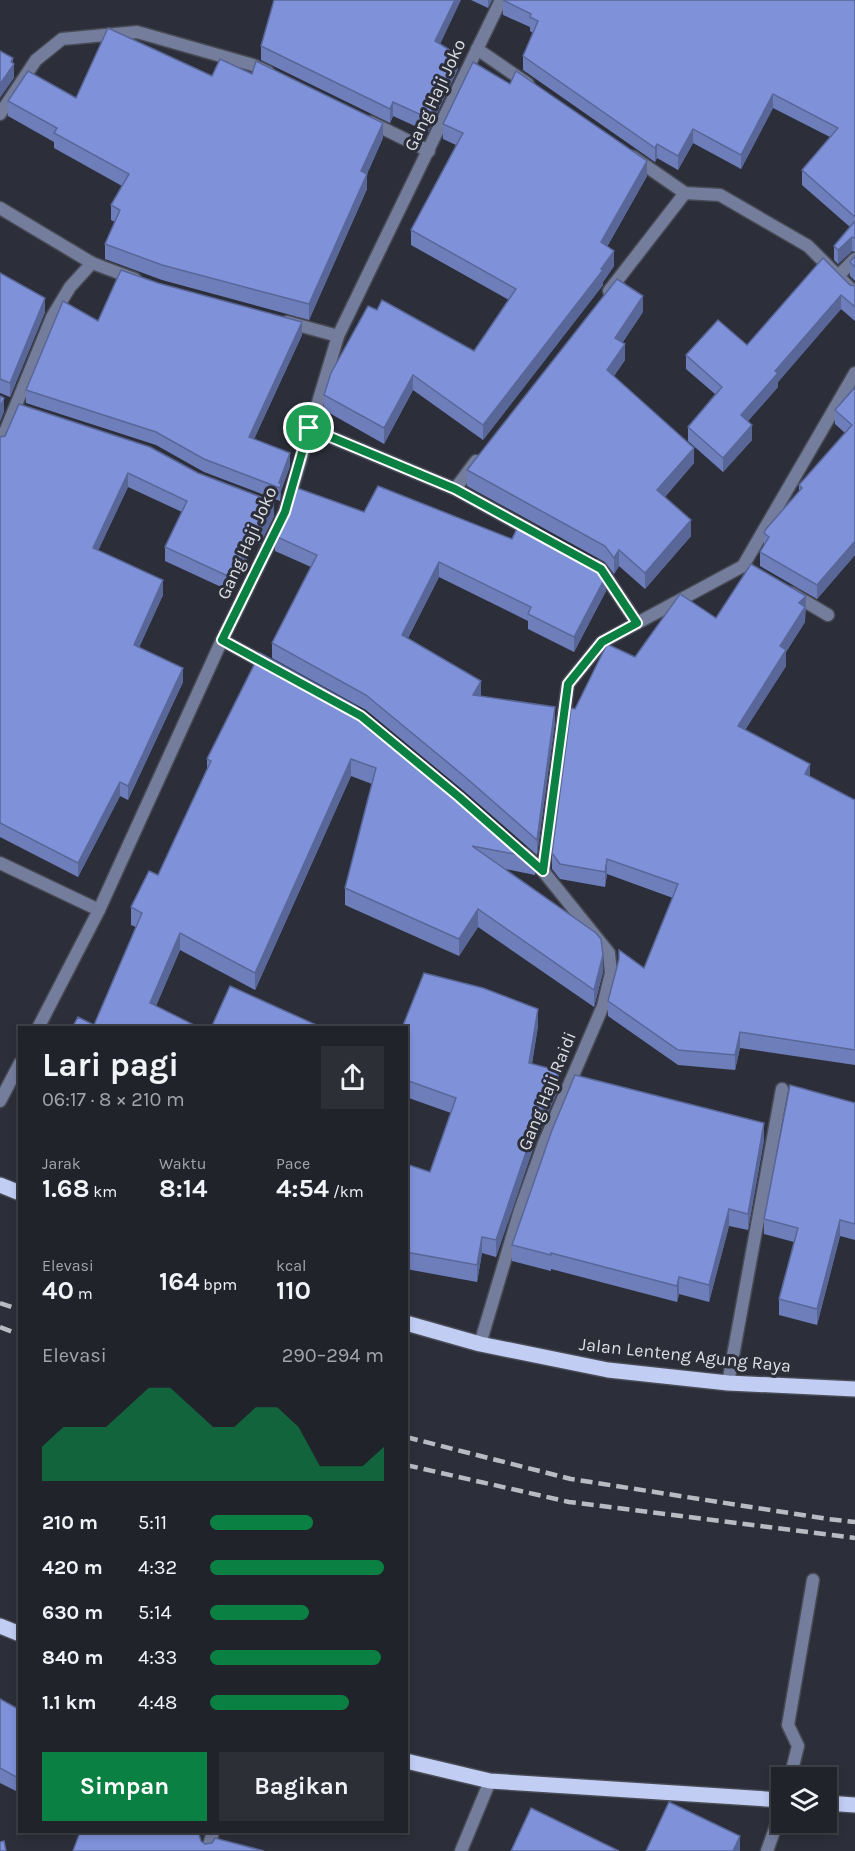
<!DOCTYPE html>
<html lang="id">
<meta charset="utf-8">
<style>
:root{--surface:#21232b;--page:#2d2f37;--text:#f1f3f6;--muted:#a2a4a9;--line:#3e4047;--accent:#0b8043}
body{margin:0;font-family:Karla,sans-serif;background:var(--page);color:var(--text);height:100vh;display:flex;flex-direction:column;font-size:22px;white-space:nowrap}
*{box-sizing:border-box;margin:0}
p{font-size:20px;color:var(--muted)}
.icon{flex:none;width:33px;height:33px;fill:none;stroke:currentColor;stroke-width:2;stroke-linecap:round;stroke-linejoin:round}
.map{position:relative;flex:1;overflow:hidden}
.drawer{position:absolute;left:18px;top:1026px;width:390px;height:807px;display:flex;flex-direction:column;background:var(--surface);border-radius:0px;box-shadow:0 3px 9px #0003,0 0 0 2px var(--line)}
.drawer>*{flex:none}
.buttons{position:absolute;left:771px;top:1767px;display:grid;gap:12px}
.buttons a{display:grid;place-items:center;width:66px;height:66px;border-radius:0px;background:var(--surface);box-shadow:0 3px 9px #0003,0 0 0 2px var(--line);font-size:30px}
.pin{position:absolute;display:grid;place-items:center;width:51px;height:51px;color:#fff;margin:-26px;border:3px solid #fff;border-radius:50%;box-shadow:0 2px 6px #0007}
.round{display:grid;place-items:center;flex:none;width:63px;height:63px;border-radius:0px;background:var(--page)}
.overview{display:flex;align-items:center;justify-content:space-between;height:102px;padding:0 24px}
h1{font-size:33px;font-weight:700;line-height:45px}
.metrics{display:grid;grid-template-columns:repeat(3,1fr);gap:9px;height:102px;padding:6px 24px}
.metrics div{display:grid;align-content:center}
.metrics b{font-size:26px;font-weight:700}
.metrics small{font-size:16px;font-weight:400}
.metrics p{font-size:16px}
.chart{height:168px;padding:12px 24px}
.chart p{display:flex;justify-content:space-between}
.chart svg{width:100%;height:108px;margin-top:6px;fill:var(--accent);opacity:.7}
.cta{display:flex;gap:12px;margin-top:auto;padding:12px 24px}
.cta a{flex:1;height:69px;border-radius:0px;background:var(--accent);color:#fff;font-size:24px;font-weight:700;line-height:69px;text-align:center}
.cta a+a{background:var(--page);color:var(--text)}
ul{padding:0 24px;list-style:none;font-size:20px}
li{display:grid;grid-template-columns:96px 72px 1fr;align-items:center;height:45px}
li i{height:15px;border-radius:8px;background:var(--accent)}
.map>svg:first-child{display:block}
.lines{fill:none;stroke-linecap:round;stroke-linejoin:round}
.street-casing{stroke:#484b55;stroke-width:15}
.primary-casing{stroke:#484b55;stroke-width:18}
.street{stroke:#747d9c;stroke-width:12}
.primary{stroke:#c2cdf4;stroke-width:15}
.rail{stroke:#b8bbc2;stroke-width:4.5;stroke-dasharray:12 6;stroke-linecap:butt}
.wall{fill:#6d7ebb}
.shaded-wall{fill:#596698}
.building{fill:#7f92d9;stroke:#596698;stroke-width:1.5}
.route-casing{stroke:#fff;stroke-width:12}
.route{stroke:#0b8043;stroke-width:8}
.labels{text-anchor:middle;stroke-width:6;stroke-linejoin:round;paint-order:stroke}
.street-label{font-size:18px;fill:#dcdfe5;stroke:#2c2f39}
</style>
<div class="map">
<svg width="855" height="1851" viewBox="0 0 855 1851">
<rect width="100%" height="100%" fill="#2c2f39"/>
<g class="lines">
<defs>
<g id="street">
<path d="M 477,49 L 528,84"/>
<path d="M 0,114 L 36,60 L 62,39 L 137,32 L 253,65 L 268,72"/>
<path d="M 370,122 L 429,151"/>
<path d="M 633,157 L 685,193 L 720,195 L 808,246 L 855,293"/>
<path d="M 0,208 L 92,263"/>
<path d="M 838,276 L 855,259"/>
<path d="M 609,291 L 685,193"/>
<path d="M 287,322 L 338,336"/>
<path d="M 309,428 L 455,489 L 533,532"/>
<path d="M 0,444 L 52,317 L 70,287 L 92,263 L 135,279"/>
<path d="M 455,489 L 476,461"/>
<path d="M 596,566 L 601,569 L 637,623"/>
<path d="M 791,593 L 828,615"/>
<path d="M 222,640 L 270,666"/>
<path d="M 0,863 L 99,910"/>
<path d="M 543,871 L 568,684 L 602,642 L 743,566 L 855,373"/>
<path d="M 38,1028 L 99,910 L 222,640 L 285,512 L 338,336 L 501,0"/>
<path d="M 0,1101 L 20,1063"/>
<path d="M 480,1344 L 520,1210 L 544,1143 L 603,1006 L 611,973 L 609,953 L 543,871 L 524,854"/>
<path d="M 728,1383 L 782,1089"/>
<path d="M 790,1778 L 798,1746 L 788,1725 L 813,1580"/>
<path d="M 207,1851 L 213,1832"/>
<path d="M 461,1851 L 490,1781"/>
<path d="M 767,1851 L 782,1809"/>
</g>
<g id="primary">
<path d="M 0,1185 L 20,1193"/>
<path d="M 406,1323 L 480,1344 L 608,1370 L 728,1383 L 855,1389"/>
<path d="M 0,1626 L 20,1634"/>
<path d="M 406,1761 L 490,1781 L 782,1800"/>
<path d="M 826,1803 L 855,1805"/>
</g>
</defs>
<use href="#street" class="street-casing"/>
<use href="#primary" class="primary-casing"/>
<use href="#street" class="street"/>
<use href="#primary" class="primary"/>
<g class="rail">
<path d="M 0,1303 L 20,1310"/>
<path d="M 0,1327 L 20,1335"/>
<path d="M 406,1437 L 571,1479 L 828,1519 L 855,1522"/>
<path d="M 406,1465 L 569,1502 L 855,1538"/>
</g>
</g>
<g class="wall">
<path d="M 471,0 L 492,0 L 488,8 Z"/>
<path d="M 503,0 L 855,0 L 855,252 L 852,251 L 838,264 L 834,260 L 834,246 L 850,227 L 802,185 L 802,170 L 830,137 L 773,108 L 741,169 L 693,143 L 678,170 L 657,158 L 655,162 L 523,70 L 523,56 L 533,33 L 530,31 L 530,27 L 503,15 Z"/>
<path d="M 441,44 L 458,69 L 428,132 L 393,116 L 390,123 L 261,60 L 261,46 Z"/>
<path d="M 212,76 L 383,138 L 367,174 L 367,189 L 309,320 L 162,280 L 105,259 L 105,244 L 115,222 L 111,220 L 111,205 L 122,186 L 54,148 L 54,142 L 8,116 L 8,101 L 76,98 Z"/>
<path d="M 443,124 L 647,176 L 607,247 L 614,266 L 603,282 L 603,285 L 483,440 L 413,390 L 384,444 L 324,410 L 324,395 L 474,351 L 509,300 L 411,245 L 411,230 L 456,145 L 443,139 Z"/>
<path d="M 855,256 L 855,281 L 850,276 L 850,262 Z"/>
<path d="M 0,273 L 45,312 L 10,397 L 0,393 Z"/>
<path d="M 850,285 L 855,286 L 855,321 L 841,309 L 778,382 L 778,387 L 748,421 L 752,440 L 723,472 L 688,441 L 688,427 L 715,394 L 686,369 L 686,355 L 747,345 Z"/>
<path d="M 643,312 L 622,343 L 625,360 L 614,376 L 694,463 L 665,497 L 691,536 L 645,589 L 619,566 L 614,574 L 605,562 L 467,486 L 467,470 Z"/>
<path d="M 98,321 L 302,335 L 254,439 L 290,466 L 281,491 L 280,501 L 204,472 L 156,445 L 26,403 L 26,390 Z"/>
<path d="M 855,387 L 855,555 L 817,599 L 760,566 L 760,552 L 764,546 L 764,533 L 799,491 L 799,485 L 845,433 L 835,424 L 835,410 Z"/>
<path d="M 5,436 L 274,516 L 260,544 L 255,542 L 232,592 L 165,561 L 165,547 L 182,512 L 128,487 L 98,550 L 163,595 L 139,647 L 183,682 L 128,800 L 120,796 L 78,877 L 0,837 L 0,437 Z"/>
<path d="M 364,512 L 606,591 L 574,652 L 528,629 L 528,621 L 439,577 L 408,638 L 481,696 L 555,722 L 537,855 L 464,791 L 366,710 L 272,658 L 272,643 L 311,567 L 275,551 L 275,536 Z"/>
<path d="M 806,596 L 805,622 L 786,652 L 786,666 L 745,730 L 810,776 L 855,800 L 855,1065 L 740,1048 L 735,1070 L 678,1065 L 608,1016 L 608,1001 L 619,961 L 619,950 L 644,968 L 673,898 L 607,874 L 605,887 L 560,879 L 552,869 L 552,853 L 575,709 L 635,657 L 716,618 Z"/>
<path d="M 260,653 L 535,858 L 535,875 L 505,869 L 603,972 L 594,1007 L 478,927 L 459,956 L 345,905 L 345,888 L 372,784 L 351,776 L 255,990 L 180,950 L 156,1006 L 94,1025 L 136,927 L 131,925 L 131,907 L 158,875 L 207,769 L 207,759 Z"/>
<path d="M 538,1026 L 532,1064 L 559,1088 L 536,1140 L 496,1257 L 482,1253 L 477,1282 L 406,1269 L 406,1164 L 430,1172 L 451,1113 L 406,1097 L 406,1028 Z"/>
<path d="M 855,1103 L 855,1240 L 840,1236 L 817,1325 L 779,1315 L 779,1299 L 794,1242 L 764,1234 L 764,1219 Z"/>
<path d="M 764,1140 L 748,1230 L 729,1226 L 709,1302 L 679,1294 L 677,1302 L 551,1269 L 551,1271 L 512,1261 L 512,1245 Z"/>
<path d="M 0,1699 L 20,1710 L 20,1793 L 0,1783 Z"/>
</g>
<g class="shaded-wall">
<path d="M 455,0 L 461,0 L 435,55 L 435,41 Z"/>
<path d="M 488,0 L 492,0 L 488,8 Z"/>
<path d="M 458,55 L 458,69 L 428,132 L 428,118 Z"/>
<path d="M 13,58 L 13,66 L 14,64 L 14,78 L 0,98 L 0,84 Z"/>
<path d="M 773,94 L 773,108 L 741,169 L 741,155 Z"/>
<path d="M 393,102 L 393,116 L 390,123 L 390,109 Z"/>
<path d="M 383,123 L 383,138 L 361,187 L 361,171 Z"/>
<path d="M 693,129 L 693,143 L 678,170 L 678,156 Z"/>
<path d="M 657,144 L 657,158 L 655,162 L 655,148 Z"/>
<path d="M 647,161 L 647,176 L 601,257 L 601,242 Z"/>
<path d="M 367,174 L 367,189 L 309,320 L 309,304 Z"/>
<path d="M 852,237 L 852,251 L 838,264 L 838,250 Z"/>
<path d="M 614,251 L 614,266 L 603,282 L 603,285 L 483,440 L 483,425 Z"/>
<path d="M 841,295 L 841,309 L 778,382 L 778,387 L 741,429 L 741,415 L 775,371 Z"/>
<path d="M 643,296 L 643,312 L 615,354 L 615,338 Z"/>
<path d="M 45,298 L 45,312 L 10,397 L 10,383 Z"/>
<path d="M 302,322 L 302,335 L 249,450 L 249,437 Z"/>
<path d="M 625,344 L 625,360 L 607,386 L 607,370 Z"/>
<path d="M 413,375 L 413,390 L 384,444 L 384,428 Z"/>
<path d="M 4,398 L 4,412 L 0,422 L 0,408 Z"/>
<path d="M 752,425 L 752,440 L 723,472 L 723,458 Z"/>
<path d="M 694,448 L 694,463 L 657,506 L 657,490 Z"/>
<path d="M 290,453 L 290,466 L 281,491 L 280,501 L 279,483 Z"/>
<path d="M 128,473 L 128,487 L 93,562 L 93,548 Z"/>
<path d="M 274,502 L 274,516 L 260,544 L 260,530 Z"/>
<path d="M 691,520 L 691,536 L 645,589 L 645,573 Z"/>
<path d="M 255,528 L 255,542 L 232,592 L 232,578 Z"/>
<path d="M 855,541 L 855,555 L 817,599 L 817,585 Z"/>
<path d="M 619,550 L 619,566 L 614,574 L 614,558 Z"/>
<path d="M 439,562 L 439,577 L 402,650 L 402,635 Z"/>
<path d="M 606,576 L 606,591 L 574,652 L 574,637 Z"/>
<path d="M 163,580 L 163,595 L 134,659 L 134,645 Z"/>
<path d="M 806,596 L 805,622 L 786,652 L 786,666 L 738,741 L 738,726 L 780,646 L 799,603 Z"/>
<path d="M 183,668 L 183,682 L 128,800 L 128,786 Z"/>
<path d="M 481,681 L 481,696 L 473,695 Z"/>
<path d="M 555,707 L 555,722 L 537,855 L 537,840 Z"/>
<path d="M 351,759 L 351,776 L 255,990 L 255,973 Z"/>
<path d="M 810,764 L 810,780 L 805,774 Z"/>
<path d="M 120,782 L 120,796 L 78,877 L 78,863 Z"/>
<path d="M 607,859 L 607,874 L 605,887 L 605,872 Z"/>
<path d="M 478,909 L 478,927 L 459,956 L 459,939 Z"/>
<path d="M 180,933 L 180,950 L 150,1020 L 150,1003 Z"/>
<path d="M 603,955 L 603,972 L 594,1007 L 594,990 Z"/>
<path d="M 538,1009 L 538,1026 L 529,1080 L 529,1063 Z"/>
<path d="M 740,1032 L 740,1048 L 735,1070 L 735,1055 Z"/>
<path d="M 559,1071 L 559,1088 L 536,1140 L 496,1257 L 496,1240 L 536,1123 Z"/>
<path d="M 764,1123 L 764,1140 L 748,1230 L 748,1214 Z"/>
<path d="M 729,1209 L 729,1226 L 709,1302 L 709,1285 Z"/>
<path d="M 840,1220 L 840,1236 L 817,1325 L 817,1309 Z"/>
<path d="M 482,1237 L 482,1253 L 477,1282 L 477,1265 Z"/>
<path d="M 679,1277 L 679,1294 L 677,1302 L 677,1286 Z"/>
<path d="M 740,1836 L 740,1851 L 733,1851 Z"/>
</g>
<g class="building">
<path d="M 274,0 L 455,0 L 435,41 L 458,55 L 428,118 L 393,102 L 390,109 L 261,46 Z"/>
<path d="M 503,0 L 855,0 L 855,217 L 802,170 L 838,128 L 773,94 L 741,155 L 693,129 L 678,156 L 657,144 L 655,148 L 523,56 L 538,21 L 530,17 L 531,14 Z"/>
<path d="M 108,28 L 212,76 L 220,59 L 252,74 L 256,61 L 383,123 L 361,171 L 367,174 L 309,304 L 162,265 L 105,244 L 120,210 L 111,205 L 129,174 L 54,133 L 57,128 L 8,101 L 28,71 L 76,98 Z"/>
<path d="M 0,51 L 13,58 L 11,62 L 14,64 L 0,84 Z"/>
<path d="M 473,62 L 510,84 L 516,71 L 647,161 L 601,242 L 614,251 L 601,269 L 603,270 L 483,425 L 413,375 L 384,428 L 324,395 L 331,373 L 368,306 L 377,310 L 382,300 L 474,351 L 516,289 L 411,230 L 463,133 L 443,124 Z"/>
<path d="M 855,221 L 855,238 L 852,237 L 838,250 L 834,246 Z"/>
<path d="M 855,256 L 855,267 L 850,262 Z"/>
<path d="M 823,258 L 850,285 L 855,286 L 855,307 L 841,295 L 775,371 L 778,373 L 741,415 L 752,425 L 723,458 L 688,427 L 722,387 L 686,355 L 718,320 L 747,345 Z"/>
<path d="M 121,270 L 158,283 L 302,322 L 249,437 L 290,453 L 279,483 L 281,484 L 280,488 L 204,459 L 156,432 L 26,390 L 63,301 L 98,321 Z"/>
<path d="M 0,273 L 45,298 L 10,383 L 0,379 Z"/>
<path d="M 617,279 L 643,296 L 615,338 L 625,344 L 607,370 L 694,448 L 657,490 L 691,520 L 645,573 L 619,550 L 614,558 L 605,546 L 467,470 Z"/>
<path d="M 855,387 L 855,541 L 817,585 L 760,552 L 769,537 L 764,533 L 766,529 L 802,488 L 799,485 L 852,425 L 835,410 Z"/>
<path d="M 0,396 L 4,398 L 0,408 Z"/>
<path d="M 19,404 L 150,447 L 198,473 L 274,502 L 260,530 L 255,528 L 232,578 L 165,547 L 187,501 L 128,473 L 93,548 L 163,580 L 134,645 L 183,668 L 128,786 L 120,782 L 78,863 L 0,823 L 0,437 L 5,436 Z"/>
<path d="M 378,486 L 512,539 L 521,520 L 595,560 L 606,576 L 574,637 L 528,614 L 531,607 L 439,562 L 402,635 L 481,681 L 473,695 L 555,707 L 537,840 L 464,776 L 366,695 L 272,643 L 317,555 L 275,536 L 292,501 L 297,488 L 364,512 Z"/>
<path d="M 751,564 L 806,596 L 799,603 L 805,607 L 780,646 L 786,650 L 738,726 L 810,764 L 805,774 L 855,800 L 855,1050 L 740,1032 L 735,1055 L 678,1050 L 608,1001 L 619,959 L 619,950 L 644,968 L 678,884 L 607,859 L 605,872 L 560,864 L 552,853 L 571,708 L 575,709 L 607,644 L 635,657 L 680,594 L 716,618 Z"/>
<path d="M 260,653 L 356,706 L 454,786 L 535,858 L 472,846 L 596,933 L 601,939 L 603,955 L 594,990 L 478,909 L 459,939 L 345,888 L 376,768 L 351,759 L 255,973 L 180,933 L 150,1003 L 200,1028 L 72,1028 L 78,1017 L 94,1025 L 142,913 L 131,907 L 149,871 L 158,875 L 211,761 L 207,759 Z"/>
<path d="M 424,973 L 483,988 L 538,1009 L 529,1063 L 559,1071 L 536,1123 L 496,1240 L 482,1237 L 477,1265 L 406,1252 L 406,1164 L 430,1172 L 456,1098 L 406,1080 L 406,1028 L 402,1028 Z"/>
<path d="M 230,986 L 323,1028 L 211,1028 Z"/>
<path d="M 575,1075 L 764,1123 L 748,1214 L 729,1209 L 709,1285 L 679,1277 L 677,1286 L 551,1253 L 551,1255 L 512,1245 L 552,1130 Z"/>
<path d="M 790,1085 L 855,1103 L 855,1224 L 840,1220 L 817,1309 L 779,1299 L 798,1228 L 764,1219 Z"/>
<path d="M 0,1699 L 20,1710 L 20,1779 L 0,1768 Z"/>
<path d="M 669,1802 L 740,1836 L 733,1851 L 646,1851 Z"/>
<path d="M 531,1808 L 619,1851 L 511,1851 Z"/>
<path d="M 80,1832 L 189,1832 L 199,1834 L 201,1841 L 205,1844 L 212,1843 L 215,1838 L 264,1851 L 73,1851 Z"/>
<path d="M 4,1841 L 6,1851 L 0,1851 L 0,1842 Z"/>
</g>
<g class="lines">
<defs>
<path id="route" d="M 309,428 L 455,489 L 601,569 L 637,623 L 602,642 L 568,684 L 543,871 L 459,797 L 361,716 L 222,640 L 285,512 Z"/>
</defs>
<use href="#route" class="route-casing"/>
<use href="#route" class="route"/>
</g>
<g class="labels">
<g class="street-label">
<text transform="translate(435 95) rotate(-65)" y="6">Gang Haji Joko</text>
<text transform="translate(247 543) rotate(-66)" y="6">Gang Haji Joko</text>
<text transform="translate(547 1091) rotate(-68)" y="6">Gang Haji Raidi</text>
<text transform="translate(685 1355) rotate(6)" y="6">Jalan Lenteng Agung Raya</text>
</g>
</g>
</svg>
<div class="buttons">
<a><svg class="icon" aria-label="layers" viewBox="0 0 24 24"><path d="M12 4l9 5-9 5-9-5zM3 14l9 5 9-5"/></svg></a>
</div>
<div class="pin" style="left:309px;top:428px;background:#1e9e55"><svg class="icon" aria-label="arrive" viewBox="0 0 24 24"><path d="M6 21V4h12l-3 4 3 4H6"/></svg></div>
<section class="drawer">
<div class="overview"><div><h1>Lari pagi</h1><p>06:17 · 8 × 210 m</p></div><a class="round"><svg class="icon" aria-label="share" viewBox="0 0 24 24"><path d="M12 15V3M7 8l5-5 5 5M5 13v7h14v-7"/></svg></a></div>
<div class="metrics">
<div><p>Jarak</p><b>1.68<small> km</small></b></div>
<div><p>Waktu</p><b>8:14</b></div>
<div><p>Pace</p><b>4:54<small> /km</small></b></div>
</div>
<div class="metrics">
<div><p>Elevasi</p><b>40<small> m</small></b></div>
<div><b>164<small> bpm</small></b></div>
<div><p>kcal</p><b>110</b></div>
</div>
<div class="chart"><p><span>Elevasi</span>290–294 m</p>
<svg viewBox="0 0 160 44" preserveAspectRatio="none"><path d="M0 44V30L10 22L20 22L30 22L40 14L50 6L60 6L70 14L80 22L90 22L100 14L110 14L120 22L130 38L140 38L150 38L160 30V44z"/></svg>
</div>
<ul>
<li><b>210 m</b>5:11<i style="width:59%"></i></li>
<li><b>420 m</b>4:32<i style="width:100%"></i></li>
<li><b>630 m</b>5:14<i style="width:57%"></i></li>
<li><b>840 m</b>4:33<i style="width:98%"></i></li>
<li><b>1.1 km</b>4:48<i style="width:80%"></i></li>
</ul>
<div class="cta"><a>Simpan</a><a>Bagikan</a></div>
</section>
</div>
